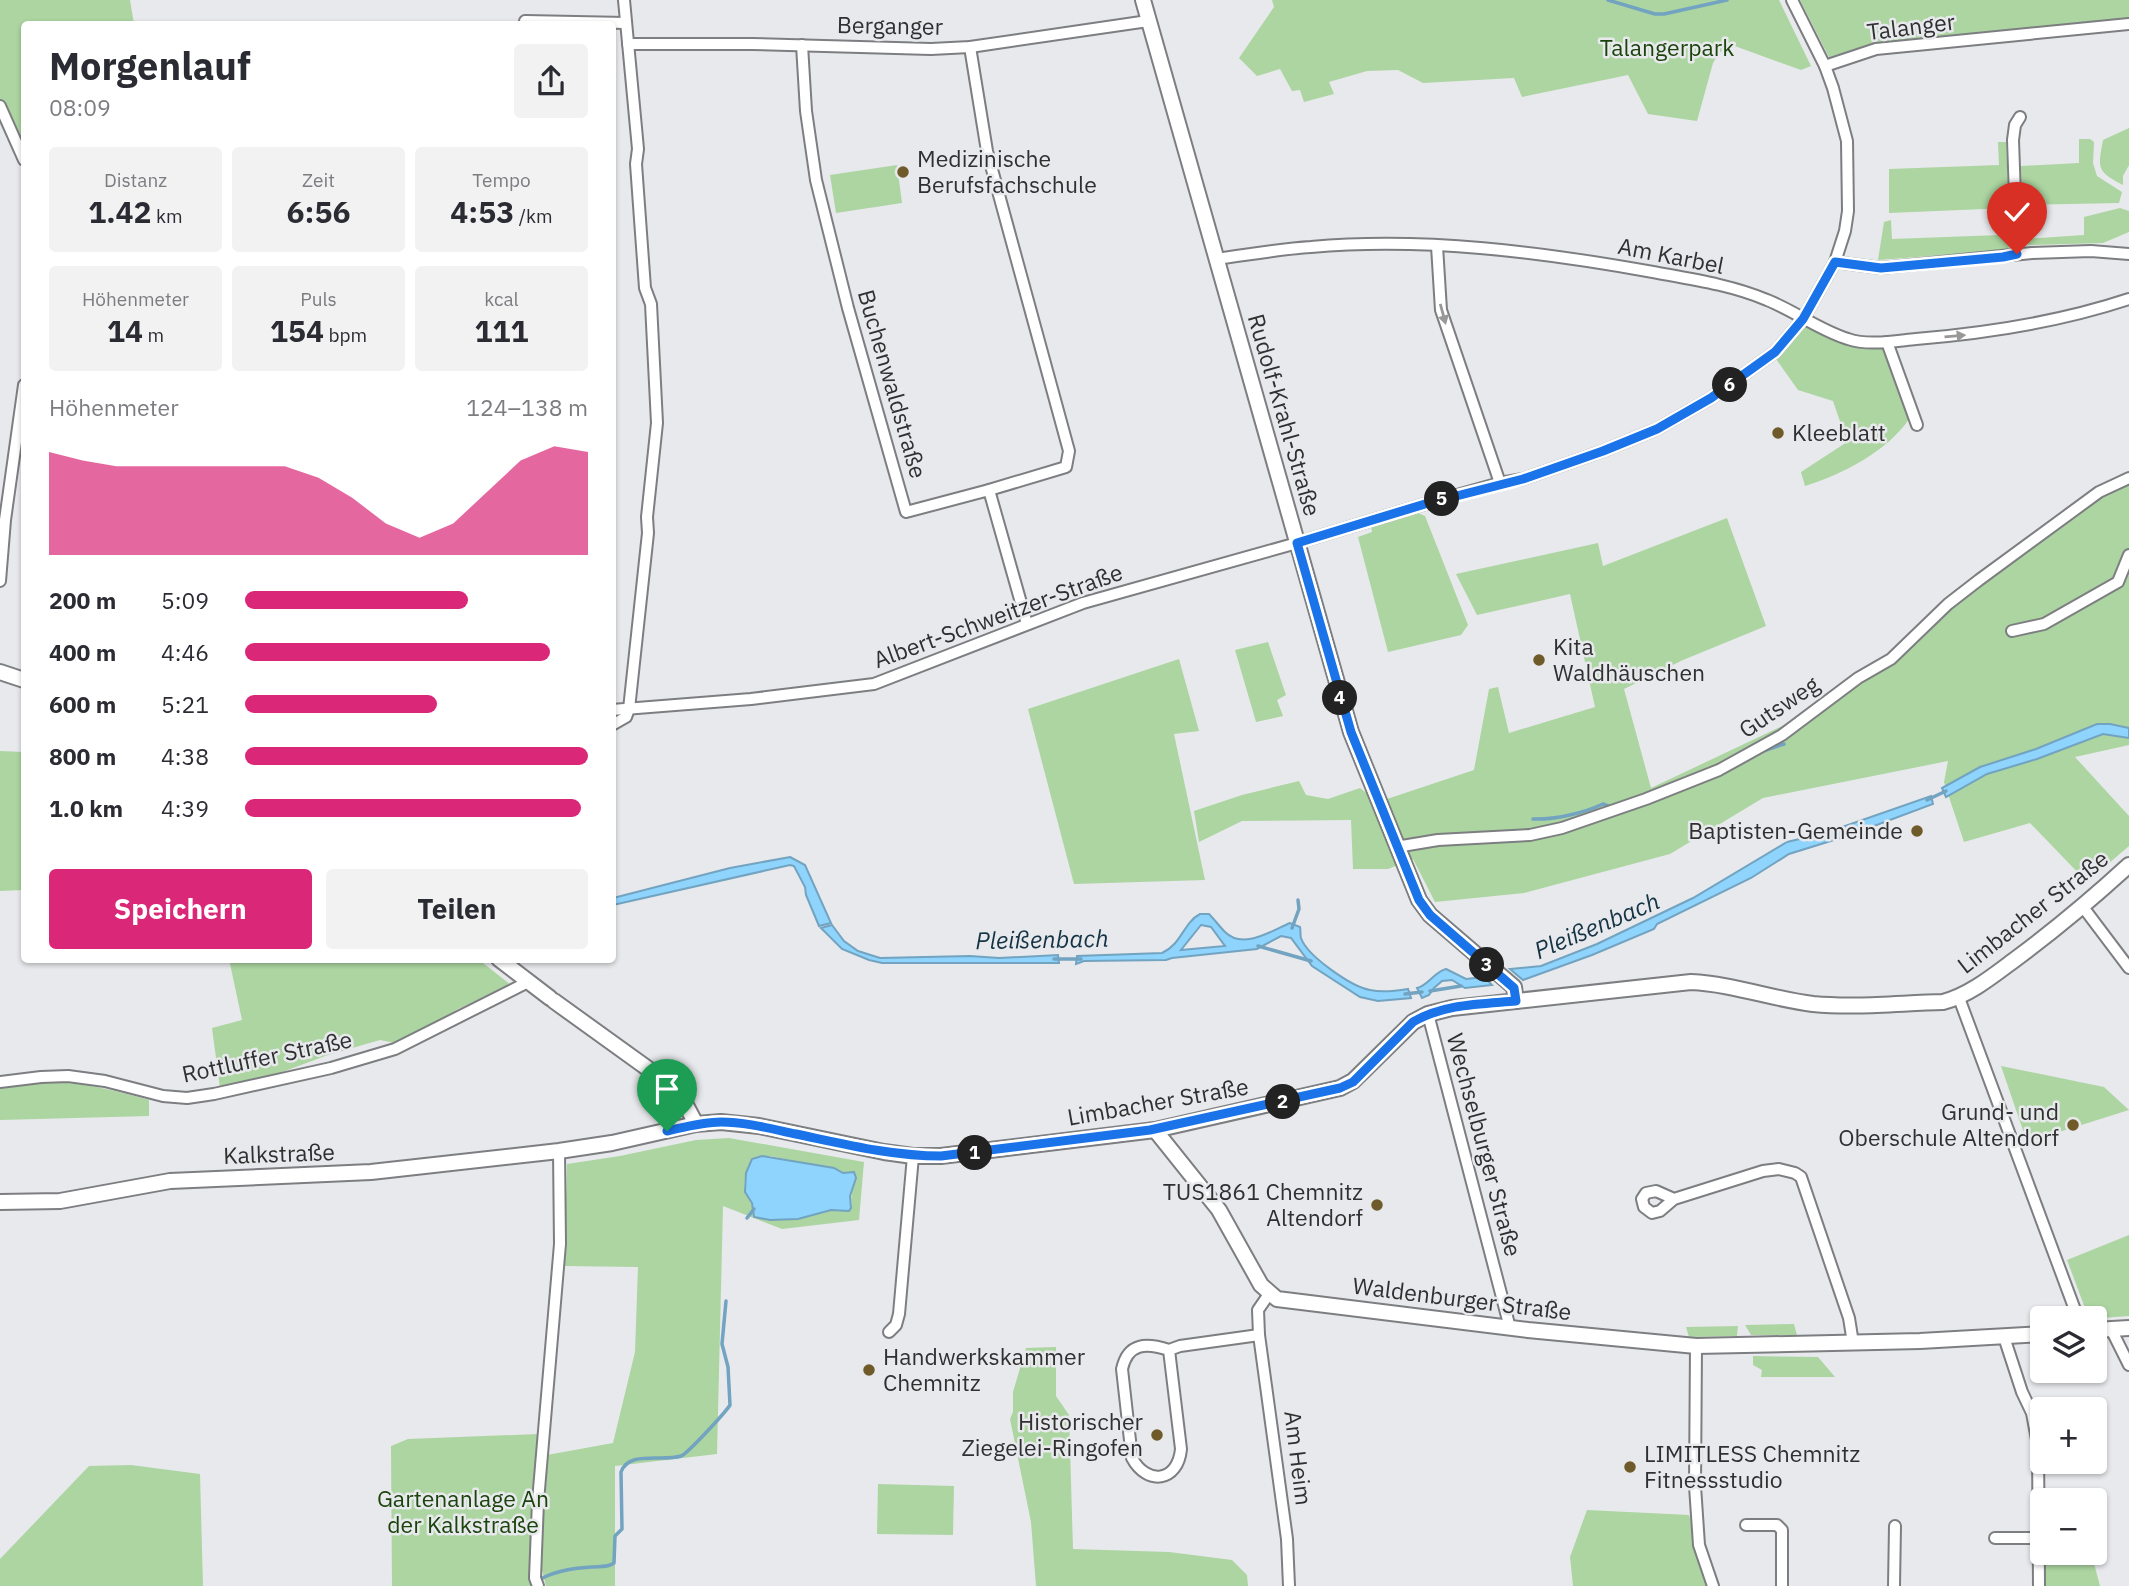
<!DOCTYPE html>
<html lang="de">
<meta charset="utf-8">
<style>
:root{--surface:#fff;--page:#f2f2f3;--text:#2b2b33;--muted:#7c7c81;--accent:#db2777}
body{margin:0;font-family:"IBM Plex Sans",sans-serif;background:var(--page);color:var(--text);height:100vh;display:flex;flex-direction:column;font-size:26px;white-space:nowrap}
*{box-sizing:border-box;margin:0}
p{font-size:23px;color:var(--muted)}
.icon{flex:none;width:38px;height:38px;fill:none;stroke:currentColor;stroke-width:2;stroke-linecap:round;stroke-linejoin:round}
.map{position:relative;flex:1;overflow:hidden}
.side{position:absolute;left:21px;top:21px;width:595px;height:942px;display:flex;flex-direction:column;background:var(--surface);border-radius:7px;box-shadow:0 2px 5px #0004}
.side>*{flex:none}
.tools{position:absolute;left:2030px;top:1306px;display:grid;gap:14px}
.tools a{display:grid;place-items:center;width:77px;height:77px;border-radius:7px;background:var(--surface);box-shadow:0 2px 5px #0004;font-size:35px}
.pin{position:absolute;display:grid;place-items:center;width:60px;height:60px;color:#fff;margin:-72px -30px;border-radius:50% 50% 50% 0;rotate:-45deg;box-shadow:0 0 7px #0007}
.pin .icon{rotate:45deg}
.km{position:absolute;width:35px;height:35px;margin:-18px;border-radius:50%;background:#222;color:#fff;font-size:19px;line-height:35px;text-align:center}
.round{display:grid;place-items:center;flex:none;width:74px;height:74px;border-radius:7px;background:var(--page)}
.summary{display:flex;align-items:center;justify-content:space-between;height:119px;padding:0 28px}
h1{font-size:38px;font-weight:800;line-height:52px}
.stats{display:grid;grid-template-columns:repeat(3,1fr);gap:10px;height:119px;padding:7px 28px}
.stats div{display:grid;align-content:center;border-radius:7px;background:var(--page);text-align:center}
.stats b{font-size:30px;font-weight:800}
.stats small{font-size:19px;font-weight:400}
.stats p{font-size:19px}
.chart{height:196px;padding:14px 28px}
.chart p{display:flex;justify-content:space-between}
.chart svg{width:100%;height:126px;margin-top:7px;fill:var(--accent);opacity:.7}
.cta{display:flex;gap:14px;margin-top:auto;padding:14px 28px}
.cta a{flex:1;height:80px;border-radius:7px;background:var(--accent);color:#fff;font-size:28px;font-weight:800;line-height:80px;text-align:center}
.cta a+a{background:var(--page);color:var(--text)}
ul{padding:0 28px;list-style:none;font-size:23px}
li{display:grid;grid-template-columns:112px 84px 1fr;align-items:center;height:52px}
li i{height:18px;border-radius:9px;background:var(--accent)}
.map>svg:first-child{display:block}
.green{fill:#acd5a1;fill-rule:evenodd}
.water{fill:#8ed4fd;stroke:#72a3c0;stroke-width:2;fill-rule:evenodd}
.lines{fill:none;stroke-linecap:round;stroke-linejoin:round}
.stream{stroke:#72a3c0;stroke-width:3.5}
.street-casing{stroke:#7d7e81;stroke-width:14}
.secondary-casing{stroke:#7d7e81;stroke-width:18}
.street{stroke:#fff;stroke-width:10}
.secondary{stroke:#fff;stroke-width:14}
.oneway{fill:#989898}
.route-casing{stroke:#fff;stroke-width:14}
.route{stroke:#1a73e8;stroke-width:9}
.poi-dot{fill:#6f5a29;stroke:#e8e9ec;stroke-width:2.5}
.labels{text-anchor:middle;stroke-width:5;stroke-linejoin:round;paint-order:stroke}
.street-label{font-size:23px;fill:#303031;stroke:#e8e9ec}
.park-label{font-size:23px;fill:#1a440c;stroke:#e8e9ec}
.poi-label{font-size:23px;fill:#303031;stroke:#e8e9ec;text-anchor:start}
.water-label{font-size:24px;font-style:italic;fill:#143345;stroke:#e8e9ec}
</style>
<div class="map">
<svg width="2129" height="1586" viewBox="0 0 2129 1586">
<rect width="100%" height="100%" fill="#e8e9ec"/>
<g class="green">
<path d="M 0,0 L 130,0 L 134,24 L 24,24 L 24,149 L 0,108 Z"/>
<path d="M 1272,0 L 1779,0 L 1811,66 L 1801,70 L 1732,45 L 1719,53 L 1713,63 L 1697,121 L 1648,114 L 1628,75 L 1522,97 L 1514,78 L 1423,83 L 1398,70 L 1367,71 L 1329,82 L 1334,94 L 1304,102 L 1300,90 L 1292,91 L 1280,69 L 1257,76 L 1239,58 L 1274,7 Z"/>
<path d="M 1800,0 L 2129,0 L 2129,22 L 1912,42 L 1835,60 L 1829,57 Z"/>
<path d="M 2129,128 L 2129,165 L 2123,176 L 2123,185 C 2096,171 2098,168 2103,140 Z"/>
<path d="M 2079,139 L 2090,139 L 2094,142 L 2093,163 L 2097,176 L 2122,192 L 2119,203 L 2022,205 L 2021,166 L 2079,163 Z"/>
<path d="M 1998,142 L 2006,142 L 2009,208 L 1889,213 L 1889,169 L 1999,165 Z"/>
<path d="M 897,165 L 902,203 L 836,213 L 830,175 Z"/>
<path d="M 2120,208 L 2129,211 L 2129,232 L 2103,243 L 2028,245 L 2023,239 L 2084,235 L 2084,217 Z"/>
<path d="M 2001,215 L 2009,215 L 2009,247 L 2007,250 L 1878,260 L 1884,222 L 1891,220 L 1892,239 L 2000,235 Z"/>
<path d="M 1808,327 L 1884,349 L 1909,419 C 1888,451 1841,475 1805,486 L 1801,472 L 1847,442 L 1833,401 L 1798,390 L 1776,359 L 1801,328 Z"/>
<path d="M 2129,482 L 2129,745 L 2075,757 L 2129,816 L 2129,846 L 2087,882 L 2030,823 L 1964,842 L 1944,782 L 1948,761 L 1763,798 L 1670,854 L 1524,893 L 1435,902 L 1413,859 L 1388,869 L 1353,869 L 1351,820 L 1242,821 L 1199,842 L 1194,811 L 1242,795 L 1299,781 L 1306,795 L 1328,799 L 1360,788 L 1378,802 L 1474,770 L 1489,689 L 1498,687 L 1509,733 L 1595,707 L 1570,594 L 1477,615 L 1456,574 L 1598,543 L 1603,566 L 1727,518 L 1766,626 L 1683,660 L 1624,689 L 1651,788 L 1795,720 L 1893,658 L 1951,609 L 2094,499 Z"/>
<path d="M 1418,513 L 1425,516 L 1468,625 L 1461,635 L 1388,652 L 1358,537 L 1372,532 L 1371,526 Z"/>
<path d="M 1268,642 L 1286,695 L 1277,700 L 1283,716 L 1256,722 L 1235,650 Z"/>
<path d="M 1179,659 L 1199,731 L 1174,734 L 1205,880 L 1074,884 L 1028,709 Z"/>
<path d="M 0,751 L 24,752 L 24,890 L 0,891 Z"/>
<path d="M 229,959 L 478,959 L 511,985 L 458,1009 L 426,1029 L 395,1043 L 380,1040 L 328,1055 L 274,1075 L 220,1088 L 212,1028 L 242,1020 Z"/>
<path d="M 2001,1066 L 2104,1087 L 2129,1110 L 2027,1142 Z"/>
<path d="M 42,1082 C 80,1081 113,1090 149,1100 L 149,1116 L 0,1120 L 0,1087 Z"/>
<path d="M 729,1138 L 864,1162 L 859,1220 L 782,1229 L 723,1206 L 717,1454 L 615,1466 L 615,1586 L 546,1586 L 541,1566 L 547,1455 L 613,1443 L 635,1352 L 638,1267 L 564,1266 L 567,1164 L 620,1156 L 696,1140 ZM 770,1156 L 839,1170 L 843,1173 L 854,1172 C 857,1182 849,1193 852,1205 L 842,1211 L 831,1210 L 798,1219 L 753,1214 C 753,1202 749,1202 746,1193 C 742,1183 747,1168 752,1159 Z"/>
<path d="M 2129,1235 L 2129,1316 L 2101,1318 L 2088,1316 L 2067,1260 Z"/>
<path d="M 1794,1324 L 1797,1335 L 1751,1335 L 1745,1325 Z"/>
<path d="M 1738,1326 L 1737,1336 L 1689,1337 L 1686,1327 Z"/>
<path d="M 1056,1347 L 1056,1396 L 1069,1415 L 1073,1549 L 1169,1552 L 1232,1560 L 1247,1575 L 1248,1586 L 1036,1586 L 1031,1522 L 1010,1419 L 1013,1412 L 1013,1392 L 1026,1348 Z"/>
<path d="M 1753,1356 L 1818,1357 L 1835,1377 L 1761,1377 L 1762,1370 L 1753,1365 Z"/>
<path d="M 539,1434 L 534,1586 L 392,1586 L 391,1446 L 408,1439 Z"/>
<path d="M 131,1465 L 200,1474 L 203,1586 L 0,1586 L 0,1559 L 89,1466 Z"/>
<path d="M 878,1484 L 954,1486 L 953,1535 L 877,1534 Z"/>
<path d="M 1587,1510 L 1689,1515 L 1710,1586 L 1573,1586 L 1570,1557 Z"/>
<path d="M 2044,1552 L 2091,1552 L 2100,1586 L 2044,1586 Z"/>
</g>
<g class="water">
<path d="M 2097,724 L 2110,724 L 2129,728 L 2129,738 L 2103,734 L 2037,759 L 1987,774 L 1946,797 L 1942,788 L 1980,767 L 2036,749 Z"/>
<path d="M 1931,796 L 1933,804 L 1850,835 L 1789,854 L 1751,878 L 1657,924 L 1654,929 L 1592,955 L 1523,980 L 1510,969 L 1541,966 L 1597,944 L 1693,898 L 1787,842 L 1825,833 Z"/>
<path d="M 790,857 L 805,865 L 831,923 L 819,926 L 806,895 L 805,887 L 794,866 L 790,865 L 613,905 L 613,898 L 730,868 Z"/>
<path d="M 1200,914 L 1209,914 C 1215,920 1219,926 1225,932 C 1243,950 1271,931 1290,923 L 1300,927 C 1301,931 1300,935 1301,938 C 1307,956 1352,987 1370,990 C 1383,993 1396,991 1408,989 L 1411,998 L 1378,1001 L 1360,997 L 1312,966 L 1291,938 L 1281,936 L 1257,949 L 1172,958 L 1166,960 L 1084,961 L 1076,964 L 1077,956 L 1162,953 C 1182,944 1183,923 1200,914 ZM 1201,925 L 1211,927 L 1225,946 L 1181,950 Z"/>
<path d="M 832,925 L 844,941 L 858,951 L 880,958 L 970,956 L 999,958 L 1058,955 L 1059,963 L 882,963 L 869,960 L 842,949 L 821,928 Z"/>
<path d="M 1446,969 L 1466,979 L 1484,977 L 1492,985 L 1465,988 L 1452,980 L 1442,981 L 1434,988 L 1429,995 L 1422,998 L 1417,988 C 1429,985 1434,972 1446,969 Z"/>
<path d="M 762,1156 L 834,1168 L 843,1173 L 854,1172 L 856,1178 L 850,1196 L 851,1208 L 849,1211 L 831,1210 L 798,1219 L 770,1220 L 754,1217 L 752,1203 L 745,1192 L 746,1173 L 752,1159 Z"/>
</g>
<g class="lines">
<g class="stream">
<path d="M 1608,0 L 1655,14 L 1664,14 L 1727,0"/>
<path d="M 1763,751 L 1784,744"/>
<path d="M 1927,800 L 1946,791"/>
<path d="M 1533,819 C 1554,820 1584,813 1603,804 L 1611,807"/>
<path d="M 1292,928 L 1299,909 L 1298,900"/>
<path d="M 1258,946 L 1311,961"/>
<path d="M 1054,959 L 1081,959"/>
<path d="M 1430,991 L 1461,986"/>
<path d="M 1405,994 L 1422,992"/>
<path d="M 747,1218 L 754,1209"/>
<path d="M 539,1580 C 554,1571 574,1568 591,1567 C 599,1566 607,1568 614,1563 L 615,1536 L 622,1529 L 621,1472 C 629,1450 662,1462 681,1456 C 687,1454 725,1413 730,1405 L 728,1367 L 722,1344 L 726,1301"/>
</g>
<defs>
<g id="street">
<path d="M 525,21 L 626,23"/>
<path d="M 628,44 L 752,44 L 931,49 L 970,47 L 1148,21"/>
<path d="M 802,45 L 806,111 L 816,180 L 848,308 L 906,512 L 989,490 L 1027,624"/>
<path d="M 970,47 L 987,151 L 1069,451 L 1066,467 L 989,490"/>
<path d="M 1825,66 L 1876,49 L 2129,24"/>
<path d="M 0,106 L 24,160"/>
<path d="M 1437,246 L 1441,310 L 1500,483"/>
<path d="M 2017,253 L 2013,140 L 2015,125 L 2020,117"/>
<path d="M 1216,259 C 1247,255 1279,249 1311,247 C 1425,237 1542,252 1653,272 C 1691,279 1732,285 1767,300 C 1795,311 1819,330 1848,339 C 1868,346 1895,341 1916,339 C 1989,333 2060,322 2129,299"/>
<path d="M 1835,262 L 1881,268 L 2032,253 L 2091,251 L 2129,254"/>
<path d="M 1887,342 L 1917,425"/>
<path d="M 0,581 L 5,520 L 24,385"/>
<path d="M 2012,631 L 2044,624 L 2118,582 L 2129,555"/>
<path d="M 612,710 L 751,699 L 874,684 L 1083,603 L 1297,543 L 1425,504 L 1500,483 L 1523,479 L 1603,451 L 1657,429 L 1711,398 L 1775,352 L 1803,319 L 1835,262 L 1845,231 L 1848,211 L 1847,141 L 1833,88 L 1825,66 L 1792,0"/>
<path d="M 612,725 L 626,717 L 629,709 L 648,533 L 647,517 L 657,423 L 651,304 L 645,288 L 636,164 L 638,149 L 624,0"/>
<path d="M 1396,847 L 1438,840 L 1530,835 L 1562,828 L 1646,799 L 1719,770 L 1782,735 L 1858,678 L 1891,659 L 1948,604 L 1979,580 L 2099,492 L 2129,478"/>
<path d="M 2083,907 L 2129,968"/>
<path d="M 1959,998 L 2078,1318"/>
<path d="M 1428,1014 L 1510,1328"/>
<path d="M 0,1082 L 41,1077 L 68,1076 L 105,1081 L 163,1096 L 187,1098 L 214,1094 L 331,1068 L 395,1049 L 528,982"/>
<path d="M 1674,1199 L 1656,1191 L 1646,1193 L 1642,1199 L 1644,1207 L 1652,1213 L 1660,1211 L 1674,1199 L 1763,1171 L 1779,1169 L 1795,1173 L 1801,1177 L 1849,1318 L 1853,1343"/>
<path d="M 1269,1294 L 1258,1310 L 1259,1335 L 1287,1539 L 1289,1586"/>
<path d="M 2111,1329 L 2129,1365"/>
<path d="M 889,1332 L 896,1325 L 899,1314 L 913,1156"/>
<path d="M 2004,1337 L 2022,1392 L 2032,1413 L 2038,1445 L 2039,1586"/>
<path d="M 1696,1346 L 1695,1486 L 1699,1545 L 1713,1586"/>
<path d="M 1169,1350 L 1181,1449 C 1178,1482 1147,1486 1132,1458 L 1122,1369 C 1128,1342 1147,1343 1169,1350 L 1180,1346 L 1259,1335"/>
<path d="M 1746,1525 L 1777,1525 L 1782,1530 L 1782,1586"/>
<path d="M 1995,1538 L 2038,1538"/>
<path d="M 538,1586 L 535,1578 L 538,1501 L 560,1244 L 559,1151"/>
<path d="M 1894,1586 L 1895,1526"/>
</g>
<g id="secondary">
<path d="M 1143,0 L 1351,732 L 1419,900 L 1430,915 L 1514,987 L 1516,1001"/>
<path d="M 0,672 L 24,680"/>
<path d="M 499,959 L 550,998"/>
<path d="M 554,1001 L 672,1086 L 680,1094 L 696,1124"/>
<path d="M 1155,1130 L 1219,1210 L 1261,1285 L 1277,1299 L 1528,1330 L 1696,1346 L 1920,1341 L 2042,1334"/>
<path d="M 0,1202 L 60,1201 L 170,1181 L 371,1172 L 559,1151 L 612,1143 L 696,1124 L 721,1122 L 759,1126 L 884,1152 L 913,1156 L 941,1156 L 1155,1130 L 1340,1088 L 1353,1081 L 1413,1022 L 1428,1014 L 1452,1008 L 1691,982 C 1733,984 1772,999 1813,1004 C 1856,1008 1900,1003 1943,1002 C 1970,995 1994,975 2017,958 C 2056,929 2093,898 2129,865"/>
<path d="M 2095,1330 L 2129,1328"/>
</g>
</defs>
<use href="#street" class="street-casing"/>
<use href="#secondary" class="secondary-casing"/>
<use href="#street" class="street"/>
<use href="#secondary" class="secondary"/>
</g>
<defs><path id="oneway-solid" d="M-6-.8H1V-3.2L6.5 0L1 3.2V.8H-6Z" transform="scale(1.75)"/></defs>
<g class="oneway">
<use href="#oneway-solid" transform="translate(1443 314) rotate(75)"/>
<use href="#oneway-solid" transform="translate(1955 336) rotate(-5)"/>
</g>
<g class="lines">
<defs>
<path id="route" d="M 667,1131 C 685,1127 703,1122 721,1122 C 746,1122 772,1129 796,1134 C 844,1144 892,1156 941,1156 L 1150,1130 L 1340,1088 L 1353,1082 L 1413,1022 C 1443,1004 1481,1004 1516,1001 L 1514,988 L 1430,915 L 1419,900 L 1351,732 L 1297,543 L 1425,504 L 1523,479 L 1603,451 L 1657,429 L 1711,398 L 1775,352 L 1803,319 L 1835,262 L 1881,268 L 2003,257 L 2017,254"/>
</defs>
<use href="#route" class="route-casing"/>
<use href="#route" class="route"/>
</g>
<g class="poi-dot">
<circle cx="903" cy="172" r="7"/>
<circle cx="1778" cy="433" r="7"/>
<circle cx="1539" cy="660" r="7"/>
<circle cx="1917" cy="831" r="7"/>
<circle cx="2073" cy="1125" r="7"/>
<circle cx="1377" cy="1205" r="7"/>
<circle cx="869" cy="1370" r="7"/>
<circle cx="1157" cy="1435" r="7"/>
<circle cx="1630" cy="1467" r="7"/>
</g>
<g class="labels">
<g class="street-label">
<text transform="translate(890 26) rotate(1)" y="8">Berganger</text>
<text transform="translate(1911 27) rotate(-7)" y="8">Talanger</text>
<text transform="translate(1671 256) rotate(11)" y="8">Am Karbel</text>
<text transform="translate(892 384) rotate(74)" y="8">Buchenwaldstraße</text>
<text transform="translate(1284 415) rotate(74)" y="8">Rudolf-Krahl-Straße</text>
<text transform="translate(998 616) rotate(-20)" y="8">Albert-Schweitzer-Straße</text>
<text transform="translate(1779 707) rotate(-34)" y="8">Gutsweg</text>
<text transform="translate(2033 912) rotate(-38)" y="8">Limbacher Straße</text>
<text transform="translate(267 1057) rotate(-12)" y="8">Rottluffer Straße</text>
<text transform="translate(1158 1102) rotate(-10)" y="8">Limbacher Straße</text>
<text transform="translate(1484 1145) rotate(75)" y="8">Wechselburger Straße</text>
<text transform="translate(279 1154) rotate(-2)" y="8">Kalkstraße</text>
<text transform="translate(1462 1299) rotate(7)" y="8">Waldenburger Straße</text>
<text transform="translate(1298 1458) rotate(83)" y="8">Am Heim</text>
</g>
<g class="park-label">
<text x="1667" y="56">Talangerpark</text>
<text x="463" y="1507">Gartenanlage An<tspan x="463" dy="26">der Kalkstraße</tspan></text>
</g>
<g class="poi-label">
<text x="917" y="167">Medizinische<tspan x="917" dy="26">Berufsfachschule</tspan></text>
<text x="1792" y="441">Kleeblatt</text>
<text x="1553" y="655">Kita<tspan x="1553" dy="26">Waldhäuschen</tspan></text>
<text x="1903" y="839" text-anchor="end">Baptisten-Gemeinde</text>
<text x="2059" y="1120" text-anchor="end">Grund- und<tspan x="2059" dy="26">Oberschule Altendorf</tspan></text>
<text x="1363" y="1200" text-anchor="end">TUS1861 Chemnitz<tspan x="1363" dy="26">Altendorf</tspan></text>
<text x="883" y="1365">Handwerkskammer<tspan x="883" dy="26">Chemnitz</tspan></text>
<text x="1143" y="1430" text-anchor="end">Historischer<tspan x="1143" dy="26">Ziegelei-Ringofen</tspan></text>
<text x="1644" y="1462">LIMITLESS Chemnitz<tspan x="1644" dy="26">Fitnessstudio</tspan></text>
</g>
<g class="water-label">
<text transform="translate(1597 926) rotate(-23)" y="8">Pleißenbach</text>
<text transform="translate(1042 940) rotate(-1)" y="8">Pleißenbach</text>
</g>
</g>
</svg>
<div class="tools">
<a><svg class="icon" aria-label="layers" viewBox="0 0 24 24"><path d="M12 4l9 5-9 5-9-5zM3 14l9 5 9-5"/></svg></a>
<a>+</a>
<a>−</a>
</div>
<div class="pin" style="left:667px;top:1131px;background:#1e9e55"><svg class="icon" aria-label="arrive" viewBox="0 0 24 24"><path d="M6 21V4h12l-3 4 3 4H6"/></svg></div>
<div class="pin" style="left:2017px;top:254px;background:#d93025"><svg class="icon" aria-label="check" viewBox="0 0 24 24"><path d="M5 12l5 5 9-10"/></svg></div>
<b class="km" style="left:975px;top:1153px">1</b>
<b class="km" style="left:1283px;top:1102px">2</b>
<b class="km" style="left:1487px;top:965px">3</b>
<b class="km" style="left:1340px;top:698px">4</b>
<b class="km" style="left:1442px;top:499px">5</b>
<b class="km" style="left:1730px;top:385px">6</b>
<section class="side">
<div class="summary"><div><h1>Morgenlauf</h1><p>08:09</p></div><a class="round"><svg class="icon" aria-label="share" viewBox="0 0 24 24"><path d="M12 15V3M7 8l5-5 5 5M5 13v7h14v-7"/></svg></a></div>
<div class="stats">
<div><p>Distanz</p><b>1.42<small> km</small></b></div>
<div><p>Zeit</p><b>6:56</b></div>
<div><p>Tempo</p><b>4:53<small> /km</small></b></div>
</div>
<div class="stats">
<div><p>Höhenmeter</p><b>14<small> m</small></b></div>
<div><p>Puls</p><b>154<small> bpm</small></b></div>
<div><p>kcal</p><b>111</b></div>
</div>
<div class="chart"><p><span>Höhenmeter</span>124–138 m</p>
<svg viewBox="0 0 160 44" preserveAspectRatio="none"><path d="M0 44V8L10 11L20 13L30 13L40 13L50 13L60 13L70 13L80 17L90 24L100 33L110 38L120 33L130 22L140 11L150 6L160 8V44z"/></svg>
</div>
<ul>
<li><b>200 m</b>5:09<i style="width:65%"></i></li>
<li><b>400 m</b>4:46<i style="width:89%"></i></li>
<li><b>600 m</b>5:21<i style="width:56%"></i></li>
<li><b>800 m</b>4:38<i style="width:100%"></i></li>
<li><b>1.0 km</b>4:39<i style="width:98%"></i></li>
</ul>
<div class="cta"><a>Speichern</a><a>Teilen</a></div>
</section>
</div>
